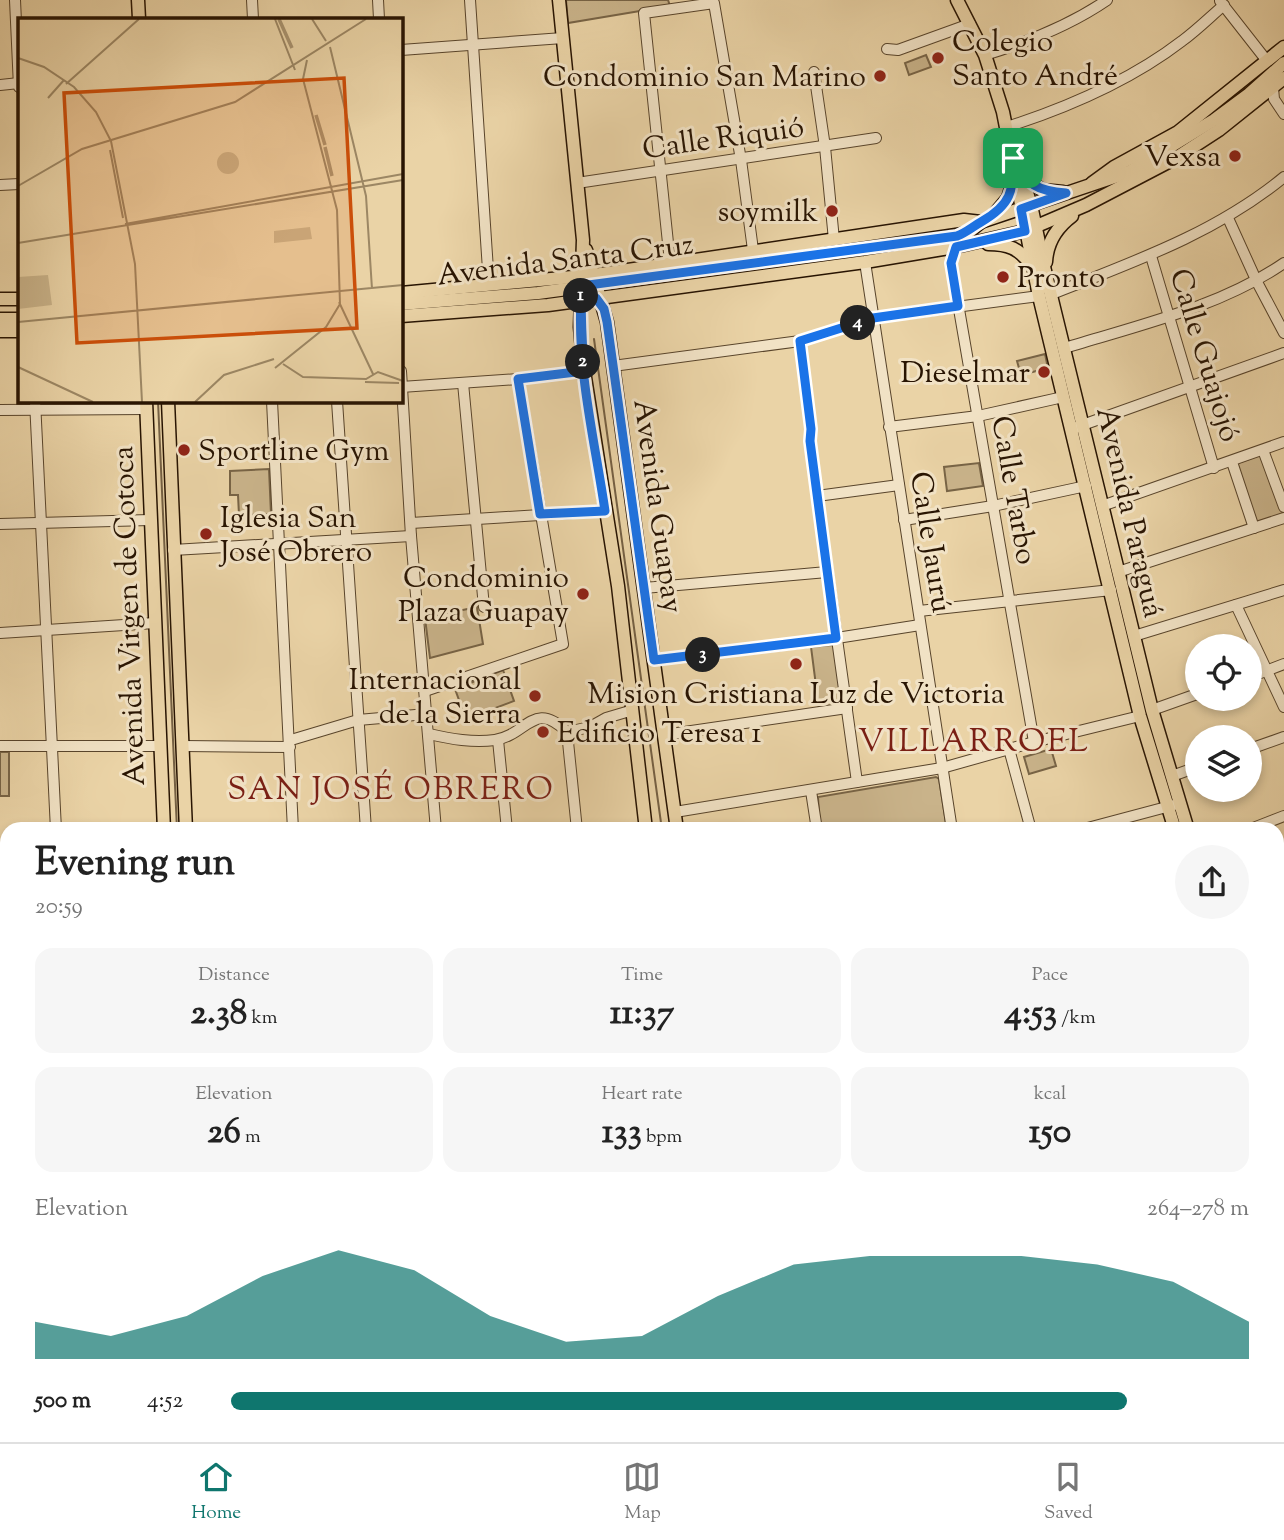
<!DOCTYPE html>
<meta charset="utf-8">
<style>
:root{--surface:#fff;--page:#f6f6f6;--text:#222;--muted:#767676;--line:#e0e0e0;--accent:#0f766e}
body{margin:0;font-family:"Sorts Mill Goudy",serif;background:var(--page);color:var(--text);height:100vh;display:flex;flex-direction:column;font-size:26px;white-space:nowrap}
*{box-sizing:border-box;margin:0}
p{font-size:23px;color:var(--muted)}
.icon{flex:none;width:38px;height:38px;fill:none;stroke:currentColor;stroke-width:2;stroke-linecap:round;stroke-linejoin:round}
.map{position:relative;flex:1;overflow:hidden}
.panel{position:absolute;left:0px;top:822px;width:1284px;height:620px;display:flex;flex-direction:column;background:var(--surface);border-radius:21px 21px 0 0;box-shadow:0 4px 10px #0003}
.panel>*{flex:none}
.tools{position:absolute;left:1185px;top:634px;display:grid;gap:14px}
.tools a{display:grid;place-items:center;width:77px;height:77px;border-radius:50%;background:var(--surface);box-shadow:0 4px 10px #0003;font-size:35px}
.pin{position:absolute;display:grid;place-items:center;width:60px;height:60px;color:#fff;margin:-30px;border-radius:14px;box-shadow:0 4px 10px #0006}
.km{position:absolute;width:35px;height:35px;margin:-18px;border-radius:50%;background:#222;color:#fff;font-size:19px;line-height:35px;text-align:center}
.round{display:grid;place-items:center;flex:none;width:74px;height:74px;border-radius:37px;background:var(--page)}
.summary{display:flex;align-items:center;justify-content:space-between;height:119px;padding:0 35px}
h1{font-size:38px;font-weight:700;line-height:52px}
.metrics{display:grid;grid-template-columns:repeat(3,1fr);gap:10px;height:119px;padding:7px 35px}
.metrics div{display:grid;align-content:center;border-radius:18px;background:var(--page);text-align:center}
.metrics b{font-size:35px;font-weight:700}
.metrics small{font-size:19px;font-weight:400}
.metrics p{font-size:19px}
.chart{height:196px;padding:14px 35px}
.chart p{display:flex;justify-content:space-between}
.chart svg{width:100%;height:126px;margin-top:7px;fill:var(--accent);opacity:.7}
ul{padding:0 35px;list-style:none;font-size:23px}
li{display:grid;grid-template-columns:112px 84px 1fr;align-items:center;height:52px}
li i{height:18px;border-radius:9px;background:var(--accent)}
.tabs{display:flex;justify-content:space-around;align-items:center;height:98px;border-top:2px solid var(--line);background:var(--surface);font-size:19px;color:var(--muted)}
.tabs a{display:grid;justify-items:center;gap:4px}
.tabs .on{color:var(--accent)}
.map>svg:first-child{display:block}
.grass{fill:url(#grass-dots);stroke:#786446;stroke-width:2}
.green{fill:#c9b38a;stroke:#786446;stroke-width:2}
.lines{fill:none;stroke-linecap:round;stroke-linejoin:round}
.stream{stroke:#756043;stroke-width:2}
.minor-casing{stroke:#58442b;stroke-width:12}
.major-casing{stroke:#281402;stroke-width:15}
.minor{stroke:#f1e2c5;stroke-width:10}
.major{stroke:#ead3a6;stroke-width:12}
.route-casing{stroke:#fff;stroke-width:14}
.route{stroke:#1a73e8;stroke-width:9}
.poi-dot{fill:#8f2418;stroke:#f1e2c5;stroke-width:2.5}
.labels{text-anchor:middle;stroke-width:6;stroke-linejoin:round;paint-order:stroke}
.poi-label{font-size:30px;fill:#281402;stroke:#f1e2c5;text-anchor:end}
.street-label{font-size:30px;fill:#281402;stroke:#f1e2c5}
.neighbourhood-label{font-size:32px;letter-spacing:2px;fill:#7a1f14;stroke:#f1e2c5}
.inset-river{fill:none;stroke:#a8926e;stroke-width:3.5}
.inset-road{fill:none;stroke:#9c8764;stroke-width:2}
.view{fill:#cb4f0a;fill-opacity:0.15;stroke:#cb4f0a;stroke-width:3.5}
.inset-edge{fill:none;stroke:#281402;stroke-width:3.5}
</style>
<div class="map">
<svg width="1284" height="1442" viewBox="0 0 1284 1442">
<defs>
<pattern id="grass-dots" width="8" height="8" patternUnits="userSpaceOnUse" patternTransform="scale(1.75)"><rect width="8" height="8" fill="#c9b38a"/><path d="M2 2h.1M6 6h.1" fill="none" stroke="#ad9975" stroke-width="1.8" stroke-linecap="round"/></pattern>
</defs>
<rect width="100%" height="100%" fill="#ead3a6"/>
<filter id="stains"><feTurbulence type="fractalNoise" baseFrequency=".00286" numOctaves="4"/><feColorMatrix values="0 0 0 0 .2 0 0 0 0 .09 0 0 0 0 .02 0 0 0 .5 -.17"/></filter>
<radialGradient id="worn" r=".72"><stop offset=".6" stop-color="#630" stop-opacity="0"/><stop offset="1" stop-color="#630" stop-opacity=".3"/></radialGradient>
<path class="grass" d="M 954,227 L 955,231 L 852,247 L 832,244 Z"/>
<g class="green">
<path d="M 566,0 L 668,0 L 670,6 L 568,23 Z"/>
<path d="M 926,55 L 931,67 L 909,75 L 905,63 Z"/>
<path d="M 1045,354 L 1048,368 L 1021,375 L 1017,361 Z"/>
<path d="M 1263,454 L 1284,516 L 1256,524 L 1235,464 Z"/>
<path d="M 979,463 L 983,486 L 947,491 L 944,467 Z"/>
<path d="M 269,469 L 271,514 L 239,515 L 238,495 L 230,495 L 230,471 Z"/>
<path d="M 477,607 L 483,644 L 430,658 L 425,618 Z"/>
<path d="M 832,645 L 834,646 L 842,704 L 819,709 L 811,647 Z"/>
<path d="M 503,670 L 514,701 L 466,719 L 455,689 Z"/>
<path d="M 1051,749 L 1056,766 L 1029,774 L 1024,757 Z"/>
<rect x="0" y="752" width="9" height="44"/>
<path d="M 936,777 L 939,779 L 947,829 L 820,829 L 818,797 Z"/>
<rect x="530" y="1435" width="69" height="7"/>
</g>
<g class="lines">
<g class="stream">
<path d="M 594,339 L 662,830"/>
<path d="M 158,401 L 177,830"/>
<path d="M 1283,1238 L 1284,1238"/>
<path d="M 206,1435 L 206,1442"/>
<path d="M 734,1435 L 735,1442"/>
</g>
<defs>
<g id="minor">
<path d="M 15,0 L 19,87"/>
<path d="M 252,0 L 253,19"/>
<path d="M 378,0 L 379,19"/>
<path d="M 470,0 L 489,285"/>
<path d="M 1220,1 L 1267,61"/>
<path d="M 887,49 L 898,50 L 970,24"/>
<path d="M 401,50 L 563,38"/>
<path d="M 985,55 C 1028,42 1069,26 1107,0"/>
<path d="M 814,72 L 825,147 L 834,240"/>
<path d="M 0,85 L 19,83"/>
<path d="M 1273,88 L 1274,99 L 1284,114"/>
<path d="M 1007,127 C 1069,107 1130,81 1182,41 C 1197,30 1210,17 1224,5"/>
<path d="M 577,183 L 876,138"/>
<path d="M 0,185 L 19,184"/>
<path d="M 1228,218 L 1257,282 L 1284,333"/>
<path d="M 955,247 L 951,263 L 1034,742"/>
<path d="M 1151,256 L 1214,468"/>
<path d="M 670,262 L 644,13 L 714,3 L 741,160 L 753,250"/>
<path d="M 865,262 L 952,830"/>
<path d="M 1052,294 C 1133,262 1216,233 1284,177"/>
<path d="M 800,341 L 811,429 L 810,441 L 817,496 L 857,782"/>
<path d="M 1065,348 C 1139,325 1220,307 1284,263"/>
<path d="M 613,366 L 800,341 L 873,318 L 1039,296"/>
<path d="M 401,371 L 411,536 L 436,830"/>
<path d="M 463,383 L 484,607"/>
<path d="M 401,387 L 518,379 L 584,371"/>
<path d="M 35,401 L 56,830"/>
<path d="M 272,401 L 293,830"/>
<path d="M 337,401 L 366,830"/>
<path d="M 0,410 L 146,409"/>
<path d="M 889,427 L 978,416 L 1063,397"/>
<path d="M 1077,427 L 1284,353"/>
<path d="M 1263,450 L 1284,507"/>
<path d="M 1232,462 L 1254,528"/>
<path d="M 817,496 L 899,485"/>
<path d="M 1102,506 L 1284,442"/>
<path d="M 904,520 L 993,506 L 1086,486"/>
<path d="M 411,523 L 605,511"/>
<path d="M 0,524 L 150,520"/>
<path d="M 173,550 L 411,536"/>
<path d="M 1118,572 L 1284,518"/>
<path d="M 644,588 L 827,572"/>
<path d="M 1236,605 L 1284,707"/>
<path d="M 919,611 L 1111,590"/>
<path d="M 0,633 L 155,623"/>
<path d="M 1134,636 L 1284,590"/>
<path d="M 654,660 L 824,640 L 920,625"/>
<path d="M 1250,677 L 1284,664"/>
<path d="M 425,691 L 563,644 L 518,379"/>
<path d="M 1152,710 L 1197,694"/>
<path d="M 567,732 L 577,830"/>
<path d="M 429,734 C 451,739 473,743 495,740 C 527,735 534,699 567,732 L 590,727 L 606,718 L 633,710"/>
<path d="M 664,735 L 847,708"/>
<path d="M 291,740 L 358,720 L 427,714"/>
<path d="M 498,740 L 507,830"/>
<path d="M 0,746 L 161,746"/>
<path d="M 183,746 L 290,747"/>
<path d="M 1009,749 L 1031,830"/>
<path d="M 1250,749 L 1284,737"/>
<path d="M 1172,776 L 1197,767"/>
<path d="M 811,791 L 817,830"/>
<path d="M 675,812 L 942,768 L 1034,742 L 1140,716"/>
<path d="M 1080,830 L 1174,805"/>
<path d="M 1248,830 L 1284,816"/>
<path d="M 0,858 L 7,857"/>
<path d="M 1278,897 L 1284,894"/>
<path d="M 0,971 L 7,971"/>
<path d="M 1278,973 L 1284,971"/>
<path d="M 0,1090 L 7,1089"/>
<path d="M 1278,1143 L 1284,1141"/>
<path d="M 0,1168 L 7,1178"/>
<path d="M 0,1287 L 7,1286"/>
<path d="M 0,1366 L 7,1363"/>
<path d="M 1278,1408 L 1284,1406"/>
<path d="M 0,1418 L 7,1415"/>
<path d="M 135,1435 L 138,1442"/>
<path d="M 636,1435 L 636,1442"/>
<path d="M 1249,1435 L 1250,1442"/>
<path d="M 82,1442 L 100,1435"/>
<path d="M 353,1442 L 353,1435"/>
<path d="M 1141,1442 L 1169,1435"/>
</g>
<g id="major">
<path d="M 138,0 L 139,19"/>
<path d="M 559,0 L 583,240 L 580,327 L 584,371 L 618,586 L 646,830"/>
<path d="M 957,0 L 985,55 L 1003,112 L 1039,296 L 1140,716 L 1175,830"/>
<path d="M 1023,176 L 1042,190 L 1063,192"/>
<path d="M 1022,178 L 1031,205 L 1045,271 L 1152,710 L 1188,830"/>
<path d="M 1092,183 L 1114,167 L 1178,132 L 1284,47"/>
<path d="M 992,217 L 1008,198 L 1014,179"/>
<path d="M 988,244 C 1008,244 1019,248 1031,265"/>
<path d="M 586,250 L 607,322 L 677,830"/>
<path d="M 1046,262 C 1047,242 1056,228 1072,216"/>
<path d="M 401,293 L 594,275 L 964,220 L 981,222"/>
<path d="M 0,299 L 19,299"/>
<path d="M 401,304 L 538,293 L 957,236 L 970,231 L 981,222 L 1129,172 L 1214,120 L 1249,94 L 1284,63"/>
<path d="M 401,316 L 548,305 L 865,262 L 955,247 L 1025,231 L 1086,205 L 1176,158 L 1219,130 L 1284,78"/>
<path d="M 0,319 L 19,319"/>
<path d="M 0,331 L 19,331"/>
<path d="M 146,401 L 164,830"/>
<path d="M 168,401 L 186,830"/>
<path d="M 1278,1031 L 1284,1044"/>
<path d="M 1278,1057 L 1284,1070"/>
<path d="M 1278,1224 L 1284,1222"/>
<path d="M 0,1245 L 7,1254"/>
<path d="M 0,1266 L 7,1275"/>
<path d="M 194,1435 L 194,1442"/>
<path d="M 216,1435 L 217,1442"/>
<path d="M 720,1435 L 721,1442"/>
<path d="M 748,1435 L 749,1442"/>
</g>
</defs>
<use href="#minor" class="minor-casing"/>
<use href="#major" class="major-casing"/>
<use href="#minor" class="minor"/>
<use href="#major" class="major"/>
</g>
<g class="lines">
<defs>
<path id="route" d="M 1013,158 C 1014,191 1011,205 981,222 C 972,227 967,232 957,236 L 581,286 C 581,315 582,342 584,371 L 518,379 L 540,514 L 605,511 C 595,442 577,370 581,300 L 596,298 L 604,309 L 607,322 L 654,660 L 836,638 L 810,441 L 811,429 L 800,341 L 873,318 L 958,306 L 951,263 L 956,247 L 1025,231 L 1021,209 L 1066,193 C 1037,191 1027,185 1013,158"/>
</defs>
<use href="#route" class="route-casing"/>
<use href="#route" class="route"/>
</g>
<g class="poi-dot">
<circle cx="938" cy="58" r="7"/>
<circle cx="880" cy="76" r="7"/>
<circle cx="1235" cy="156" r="7"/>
<circle cx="832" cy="211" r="7"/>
<circle cx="1003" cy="277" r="7"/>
<circle cx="1044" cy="372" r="7"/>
<circle cx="184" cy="450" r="7"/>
<circle cx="206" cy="534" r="7"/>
<circle cx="583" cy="594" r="7"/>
<circle cx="796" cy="664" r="7"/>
<circle cx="535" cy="696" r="7"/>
<circle cx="543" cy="732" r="7"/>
</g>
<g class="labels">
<g class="poi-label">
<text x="952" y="51" text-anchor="start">Colegio<tspan x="952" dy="34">Santo André</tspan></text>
<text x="866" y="86">Condominio San Marino</text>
<text x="1221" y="166">Vexsa</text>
<text x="818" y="221">soymilk</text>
<text x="1017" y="287" text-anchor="start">Pronto</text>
<text x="1030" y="382">Dieselmar</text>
<text x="198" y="460" text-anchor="start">Sportline Gym</text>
<text x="220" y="527" text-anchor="start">Iglesia San<tspan x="220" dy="34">José Obrero</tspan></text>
<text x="569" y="587">Condominio<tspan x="569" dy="34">Plaza Guapay</tspan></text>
<text x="521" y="689">Internacional<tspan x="521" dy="34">de la Sierra</tspan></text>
<text x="796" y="703" text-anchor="middle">Mision Cristiana Luz de Victoria</text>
<text x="557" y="742" text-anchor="start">Edificio Teresa 1</text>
</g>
<g class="street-label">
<text transform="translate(723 137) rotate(-8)" y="10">Calle Riquió</text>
<text transform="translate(565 259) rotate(-7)" y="10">Avenida Santa Cruz</text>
<text transform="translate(1206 355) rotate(73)" y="10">Calle Guajojó</text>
<text transform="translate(1015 490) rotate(80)" y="10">Calle Tarbo</text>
<text transform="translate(659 506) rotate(82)" y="10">Avenida Guapay</text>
<text transform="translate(1131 512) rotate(77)" y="10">Avenida Paraguá</text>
<text transform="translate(932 542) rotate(81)" y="10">Calle Jaurú</text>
<text transform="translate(128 616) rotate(-92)" y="10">Avenida Virgen de Cotoca</text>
</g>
<g class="neighbourhood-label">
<text x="974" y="751">VILLARROEL</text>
<text x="391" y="799">SAN JOSÉ OBRERO</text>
</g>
</g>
<g transform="translate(18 18)">
<rect width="385" height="385" fill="#ead3a6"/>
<path d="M 30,257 L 34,287 L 0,291 L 0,259 Z" fill="#c9b38a"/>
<path d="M199 145a11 11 0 1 1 22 0a11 11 0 1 1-22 0ZM 292,209 L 294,221 L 256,225 L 256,213 Z" fill="#c9b38a"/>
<path class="inset-river" d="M 261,1 L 274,30M 298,97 L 307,127M 307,129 L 314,158"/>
<path class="inset-road" d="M 257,1 L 277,52M 294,1 L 308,23M 312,29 L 348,178 L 354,271M 0,40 L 26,49 L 56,69 L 78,94 L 93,123 L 117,246 L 124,384M 48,66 L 121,1M 30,80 L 46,62M 92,132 L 105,200M 0,168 L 64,131 L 217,84 L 348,1M 107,206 L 385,156M 0,225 L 385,162M 321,284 L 355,356M 0,304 L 385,267M 265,346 L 285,359 L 348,361 L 360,354 L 385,363M 0,349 L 75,384M 257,350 L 308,309 L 322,286 L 319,192 L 285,61 L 289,42M 347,364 L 381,365M 177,384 L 206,357 L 256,341"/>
<path class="view" d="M 326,60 L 339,310 L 59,325 L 46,75 Z"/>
<rect width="385" height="385" class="inset-edge"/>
</g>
<rect width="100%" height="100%" filter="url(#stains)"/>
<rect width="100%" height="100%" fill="url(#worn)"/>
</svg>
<div class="tools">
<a><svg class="icon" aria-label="locate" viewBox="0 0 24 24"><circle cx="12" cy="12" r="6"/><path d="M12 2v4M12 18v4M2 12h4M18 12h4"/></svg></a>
<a><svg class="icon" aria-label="layers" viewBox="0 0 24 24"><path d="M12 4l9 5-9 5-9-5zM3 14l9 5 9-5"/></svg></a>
</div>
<div class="pin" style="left:1013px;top:158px;background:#1e9e55"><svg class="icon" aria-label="arrive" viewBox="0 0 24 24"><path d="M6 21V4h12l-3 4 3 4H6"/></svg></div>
<b class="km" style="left:581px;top:296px">1</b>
<b class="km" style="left:583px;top:362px">2</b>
<b class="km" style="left:703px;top:655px">3</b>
<b class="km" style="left:858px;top:323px">4</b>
<section class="panel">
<div class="summary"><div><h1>Evening run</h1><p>20:59</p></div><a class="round"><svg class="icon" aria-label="share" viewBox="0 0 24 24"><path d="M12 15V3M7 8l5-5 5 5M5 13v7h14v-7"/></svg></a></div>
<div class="metrics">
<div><p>Distance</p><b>2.38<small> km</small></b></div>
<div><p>Time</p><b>11:37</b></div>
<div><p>Pace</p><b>4:53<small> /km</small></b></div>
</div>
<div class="metrics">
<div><p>Elevation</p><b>26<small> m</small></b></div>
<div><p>Heart rate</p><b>133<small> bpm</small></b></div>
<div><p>kcal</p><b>150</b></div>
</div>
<div class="chart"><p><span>Elevation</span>264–278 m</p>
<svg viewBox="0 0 160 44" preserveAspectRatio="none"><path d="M0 44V31L10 36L20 29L30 15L40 6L50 13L60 29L70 38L80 36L90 22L100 11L110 8L120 8L130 8L140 11L150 17L160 31V44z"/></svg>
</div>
<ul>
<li><b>500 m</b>4:52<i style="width:88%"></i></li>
</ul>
</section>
</div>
<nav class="tabs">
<a class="on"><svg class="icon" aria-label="home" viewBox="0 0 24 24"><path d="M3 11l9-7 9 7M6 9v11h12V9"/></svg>Home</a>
<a><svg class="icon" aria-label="map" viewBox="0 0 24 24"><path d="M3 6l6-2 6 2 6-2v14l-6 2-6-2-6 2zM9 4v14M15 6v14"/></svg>Map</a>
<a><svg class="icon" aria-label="saved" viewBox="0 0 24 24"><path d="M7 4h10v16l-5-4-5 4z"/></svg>Saved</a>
</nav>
